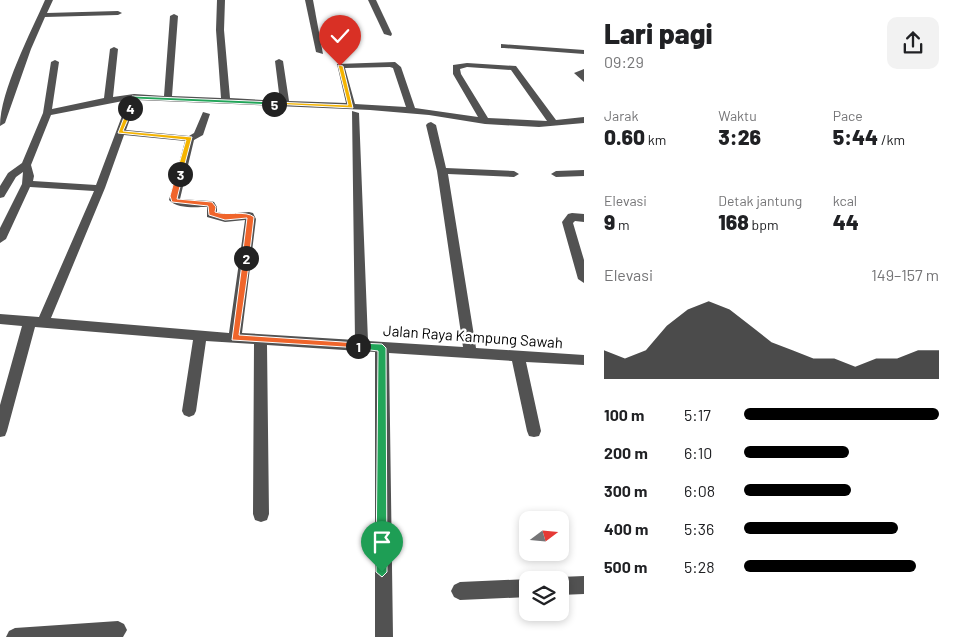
<!DOCTYPE html>
<html lang="id">
<meta charset="utf-8">
<style>
:root{--surface:#fff;--page:#f2f2f2;--text:#202124;--muted:#757577;--accent:#000}
body{margin:0;font-family:Barlow,sans-serif;background:var(--page);color:var(--text);height:100vh;display:flex;flex-direction:column;font-size:19px;white-space:nowrap}
*{box-sizing:border-box;margin:0}
p{font-size:16px;color:var(--muted)}
.icon{flex:none;width:28px;height:28px;fill:none;stroke:currentColor;stroke-width:2;stroke-linecap:round;stroke-linejoin:round}
.map{position:relative;flex:1;overflow:hidden}
.details{display:flex;flex-direction:column;background:var(--surface);width:375px}
.details>*{flex:none}
.needle{width:32px;rotate:74deg}
.buttons{position:absolute;left:519px;top:511px;display:grid;gap:10px}
.buttons a{display:grid;place-items:center;width:50px;height:50px;border-radius:10px;background:var(--surface);box-shadow:0 2px 8px #0003;font-size:25px}
.pin{position:absolute;display:grid;place-items:center;width:42px;height:42px;color:#fff;margin:-51px -21px;border-radius:50% 50% 50% 0;rotate:-45deg;box-shadow:0 0 5px #0007}
.pin .icon{rotate:45deg}
.km{position:absolute;width:25px;height:25px;margin:-12px;border-radius:50%;background:#222;color:#fff;font-size:14px;line-height:25px;text-align:center}
.round{display:grid;place-items:center;flex:none;width:52px;height:52px;border-radius:10px;background:var(--page)}
.head{display:flex;align-items:center;justify-content:space-between;height:85px;padding:0 20px}
h1{font-size:28px;font-weight:800;line-height:38px}
.stats{display:grid;grid-template-columns:repeat(3,1fr);gap:8px;height:85px;padding:5px 20px}
.stats div{display:grid;align-content:center}
.stats b{font-size:21px;font-weight:800}
.stats small{font-size:14px;font-weight:400}
.stats p{font-size:14px}
.chart{height:140px;padding:10px 20px}
.chart p{display:flex;justify-content:space-between}
.chart svg{width:100%;height:90px;margin-top:5px;fill:var(--accent);opacity:.7}
ul{padding:0 20px;list-style:none;font-size:16px}
li{display:grid;grid-template-columns:80px 60px 1fr;align-items:center;height:38px}
li i{height:12px;border-radius:6px;background:var(--accent)}
main{display:flex;flex:1;min-height:0}
.map>svg:first-child{display:block}
.lines{fill:none;stroke-linecap:round;stroke-linejoin:round}
.minor{fill:#525252;fill-rule:evenodd}
.split-1{fill:#22a559;stroke:#fff}
.split-2{fill:#f0652b;stroke:#fff}
.split-3{fill:#f0652b;stroke:#fff}
.split-4{fill:#f5b400;stroke:#fff}
.split-5{fill:#22a559;stroke:#fff}
.split-6{fill:#f5b400;stroke:#fff}
.labels{text-anchor:middle;stroke-width:4.5;stroke-linejoin:round;paint-order:stroke}
.street-label{font-size:15px;fill:#000;stroke:#fff}
</style>
<main>
<div class="map">
<svg width="584" height="637" viewBox="0 0 584 637">
<rect width="100%" height="100%" fill="#fff"/>
<g class="lines">
<g class="minor">
<path d="M 45,0 L 53,0 L 47,13 L 118,11 L 122,13 L 118,15 L 45,17 L 31,49 L 5,123 L 0,126 C 0,91 31,32 45,0 Z"/>
<path d="M 217,0 L 225,0 L 224,30 L 230,98 L 280,101 L 275,61 L 279,59 L 283,61 L 289,101 L 346,103 L 337,64 L 395,62 L 401,67 L 415,108 L 478,117 L 453,74 L 453,65 L 467,63 L 516,66 L 556,120 L 584,117 L 584,123 L 539,127 L 485,124 L 429,115 L 370,110 L 137,100 L 126,130 L 189,136 L 194,133 L 203,112 L 210,114 L 203,135 L 194,140 L 180,199 L 210,201 L 214,202 L 217,207 L 217,212 L 225,214 L 249,212 L 253,213 L 256,219 L 242,333 L 355,340 L 352,111 L 359,113 L 368,341 L 463,347 L 437,171 L 426,125 L 428,123 L 431,122 L 436,125 L 446,168 L 514,171 L 519,174 L 514,177 L 448,174 L 476,348 L 584,355 L 584,365 L 526,362 L 541,431 L 539,436 L 534,437 L 529,436 L 527,431 L 512,361 L 389,353 L 393,637 L 375,637 L 375,352 L 267,345 L 269,514 L 267,520 L 261,522 L 255,520 L 253,514 L 254,344 L 206,341 L 196,411 L 194,415 L 189,417 L 184,415 L 182,411 L 193,340 L 35,327 L 7,431 L 5,436 L 0,437 L 0,405 L 22,326 L 0,324 L 0,314 L 39,317 L 94,191 L 30,187 L 6,239 L 0,243 L 0,228 L 22,184 L 23,172 L 16,177 L 4,197 L 0,198 L 0,186 L 8,173 L 22,163 L 43,113 L 51,62 L 55,60 L 59,62 L 52,109 L 104,98 L 110,49 L 114,47 L 118,49 L 113,97 L 134,94 L 164,96 L 170,16 L 174,14 L 178,16 L 172,96 L 221,98 L 216,30 ZM 390,67 L 393,68 L 406,107 L 355,104 L 345,68 ZM 467,67 L 511,70 L 547,121 L 488,118 L 461,74 L 460,69 ZM 128,100 L 96,185 L 33,181 L 34,176 L 31,165 L 51,115 ZM 124,135 L 185,141 L 169,200 C 177,209 195,207 207,207 L 207,217 L 225,222 L 245,220 L 229,333 L 51,318 L 105,188 Z"/>
<path d="M 305,0 L 313,0 L 323,54 L 316,52 Z"/>
<path d="M 368,0 L 376,0 L 392,34 L 391,36 L 384,34 Z"/>
<path d="M 501,44 L 584,50 L 584,54 L 504,48 L 501,48 Z"/>
<path d="M 584,69 L 584,82 L 574,73 Z"/>
<path d="M 584,170 L 584,176 L 556,177 L 551,174 L 556,171 Z"/>
<path d="M 572,213 L 584,214 L 584,222 L 575,221 L 573,223 L 584,260 L 584,283 L 578,279 L 562,222 L 568,214 Z"/>
<path d="M 584,576 L 584,594 L 560,595 L 560,580 L 554,580 L 560,577 Z"/>
<path d="M 528,579 L 528,597 L 460,600 L 454,597 L 451,591 L 454,585 L 460,582 Z"/>
<path d="M 118,621 L 124,624 L 127,630 L 123,637 L 6,637 L 9,631 L 15,628 Z"/>
</g>
</g>
<path class="split-1" d="M 358,343 L 382,344 L 386,348 L 387,572 L 382,577 L 376,572 L 378,351 L 355,348 L 355,344 Z"/>
<path class="split-2" d="M 243,256 L 250,258 L 239,335 L 358,343 L 361,344 L 361,348 L 232,340 Z"/>
<path class="split-3" d="M 180,172 L 183,174 L 177,199 L 212,202 L 216,207 L 215,212 C 226,216 246,210 254,217 L 249,260 L 242,258 L 247,218 L 225,220 L 209,215 L 208,206 L 172,202 L 170,196 L 176,174 Z"/>
<path class="split-4" d="M 128,107 L 133,108 L 123,131 L 192,137 L 182,175 L 176,174 L 186,140 L 118,133 Z"/>
<path class="split-5" d="M 132,96 L 274,102 L 276,104 L 274,105 L 136,99 L 132,110 L 128,110 Z"/>
<path class="split-6" d="M 338,65 L 343,66 L 353,108 L 271,104 L 274,102 L 348,105 Z"/>
<g class="labels">
<g class="street-label">
<text transform="translate(473 337) rotate(4)" y="5">Jalan Raya Kampung Sawah</text>
</g>
</g>
</svg>
<div class="buttons">
<a><svg class="needle" viewBox="-14 -14 28 28"><path d="M0-13l5 13h-10z" fill="#e53935"/><path d="M0 13l5-13h-10z" fill="#757577"/></svg></a>
<a><svg class="icon" aria-label="layers" viewBox="0 0 24 24"><path d="M12 4l9 5-9 5-9-5zM3 14l9 5 9-5"/></svg></a>
</div>
<div class="pin" style="left:382px;top:572px;background:#1e9e55"><svg class="icon" aria-label="arrive" viewBox="0 0 24 24"><path d="M6 21V4h12l-3 4 3 4H6"/></svg></div>
<div class="pin" style="left:340px;top:66px;background:#d93025"><svg class="icon" aria-label="check" viewBox="0 0 24 24"><path d="M5 12l5 5 9-10"/></svg></div>
<b class="km" style="left:358px;top:346px">1</b>
<b class="km" style="left:246px;top:258px">2</b>
<b class="km" style="left:180px;top:174px">3</b>
<b class="km" style="left:130px;top:108px">4</b>
<b class="km" style="left:274px;top:104px">5</b>
</div>
<section class="details">
<div class="head"><div><h1>Lari pagi</h1><p>09:29</p></div><a class="round"><svg class="icon" aria-label="share" viewBox="0 0 24 24"><path d="M12 15V3M7 8l5-5 5 5M5 13v7h14v-7"/></svg></a></div>
<div class="stats">
<div><p>Jarak</p><b>0.60<small> km</small></b></div>
<div><p>Waktu</p><b>3:26</b></div>
<div><p>Pace</p><b>5:44<small> /km</small></b></div>
</div>
<div class="stats">
<div><p>Elevasi</p><b>9<small> m</small></b></div>
<div><p>Detak jantung</p><b>168<small> bpm</small></b></div>
<div><p>kcal</p><b>44</b></div>
</div>
<div class="chart"><p><span>Elevasi</span>149–157 m</p>
<svg viewBox="0 0 160 44" preserveAspectRatio="none"><path d="M0 44V30L10 34L20 30L30 18L40 10L50 6L60 10L70 18L80 26L90 30L100 34L110 34L120 38L130 34L140 34L150 30L160 30V44z"/></svg>
</div>
<ul>
<li><b>100 m</b>5:17<i style="width:100%"></i></li>
<li><b>200 m</b>6:10<i style="width:54%"></i></li>
<li><b>300 m</b>6:08<i style="width:55%"></i></li>
<li><b>400 m</b>5:36<i style="width:79%"></i></li>
<li><b>500 m</b>5:28<i style="width:88%"></i></li>
</ul>
</section>
</main>
